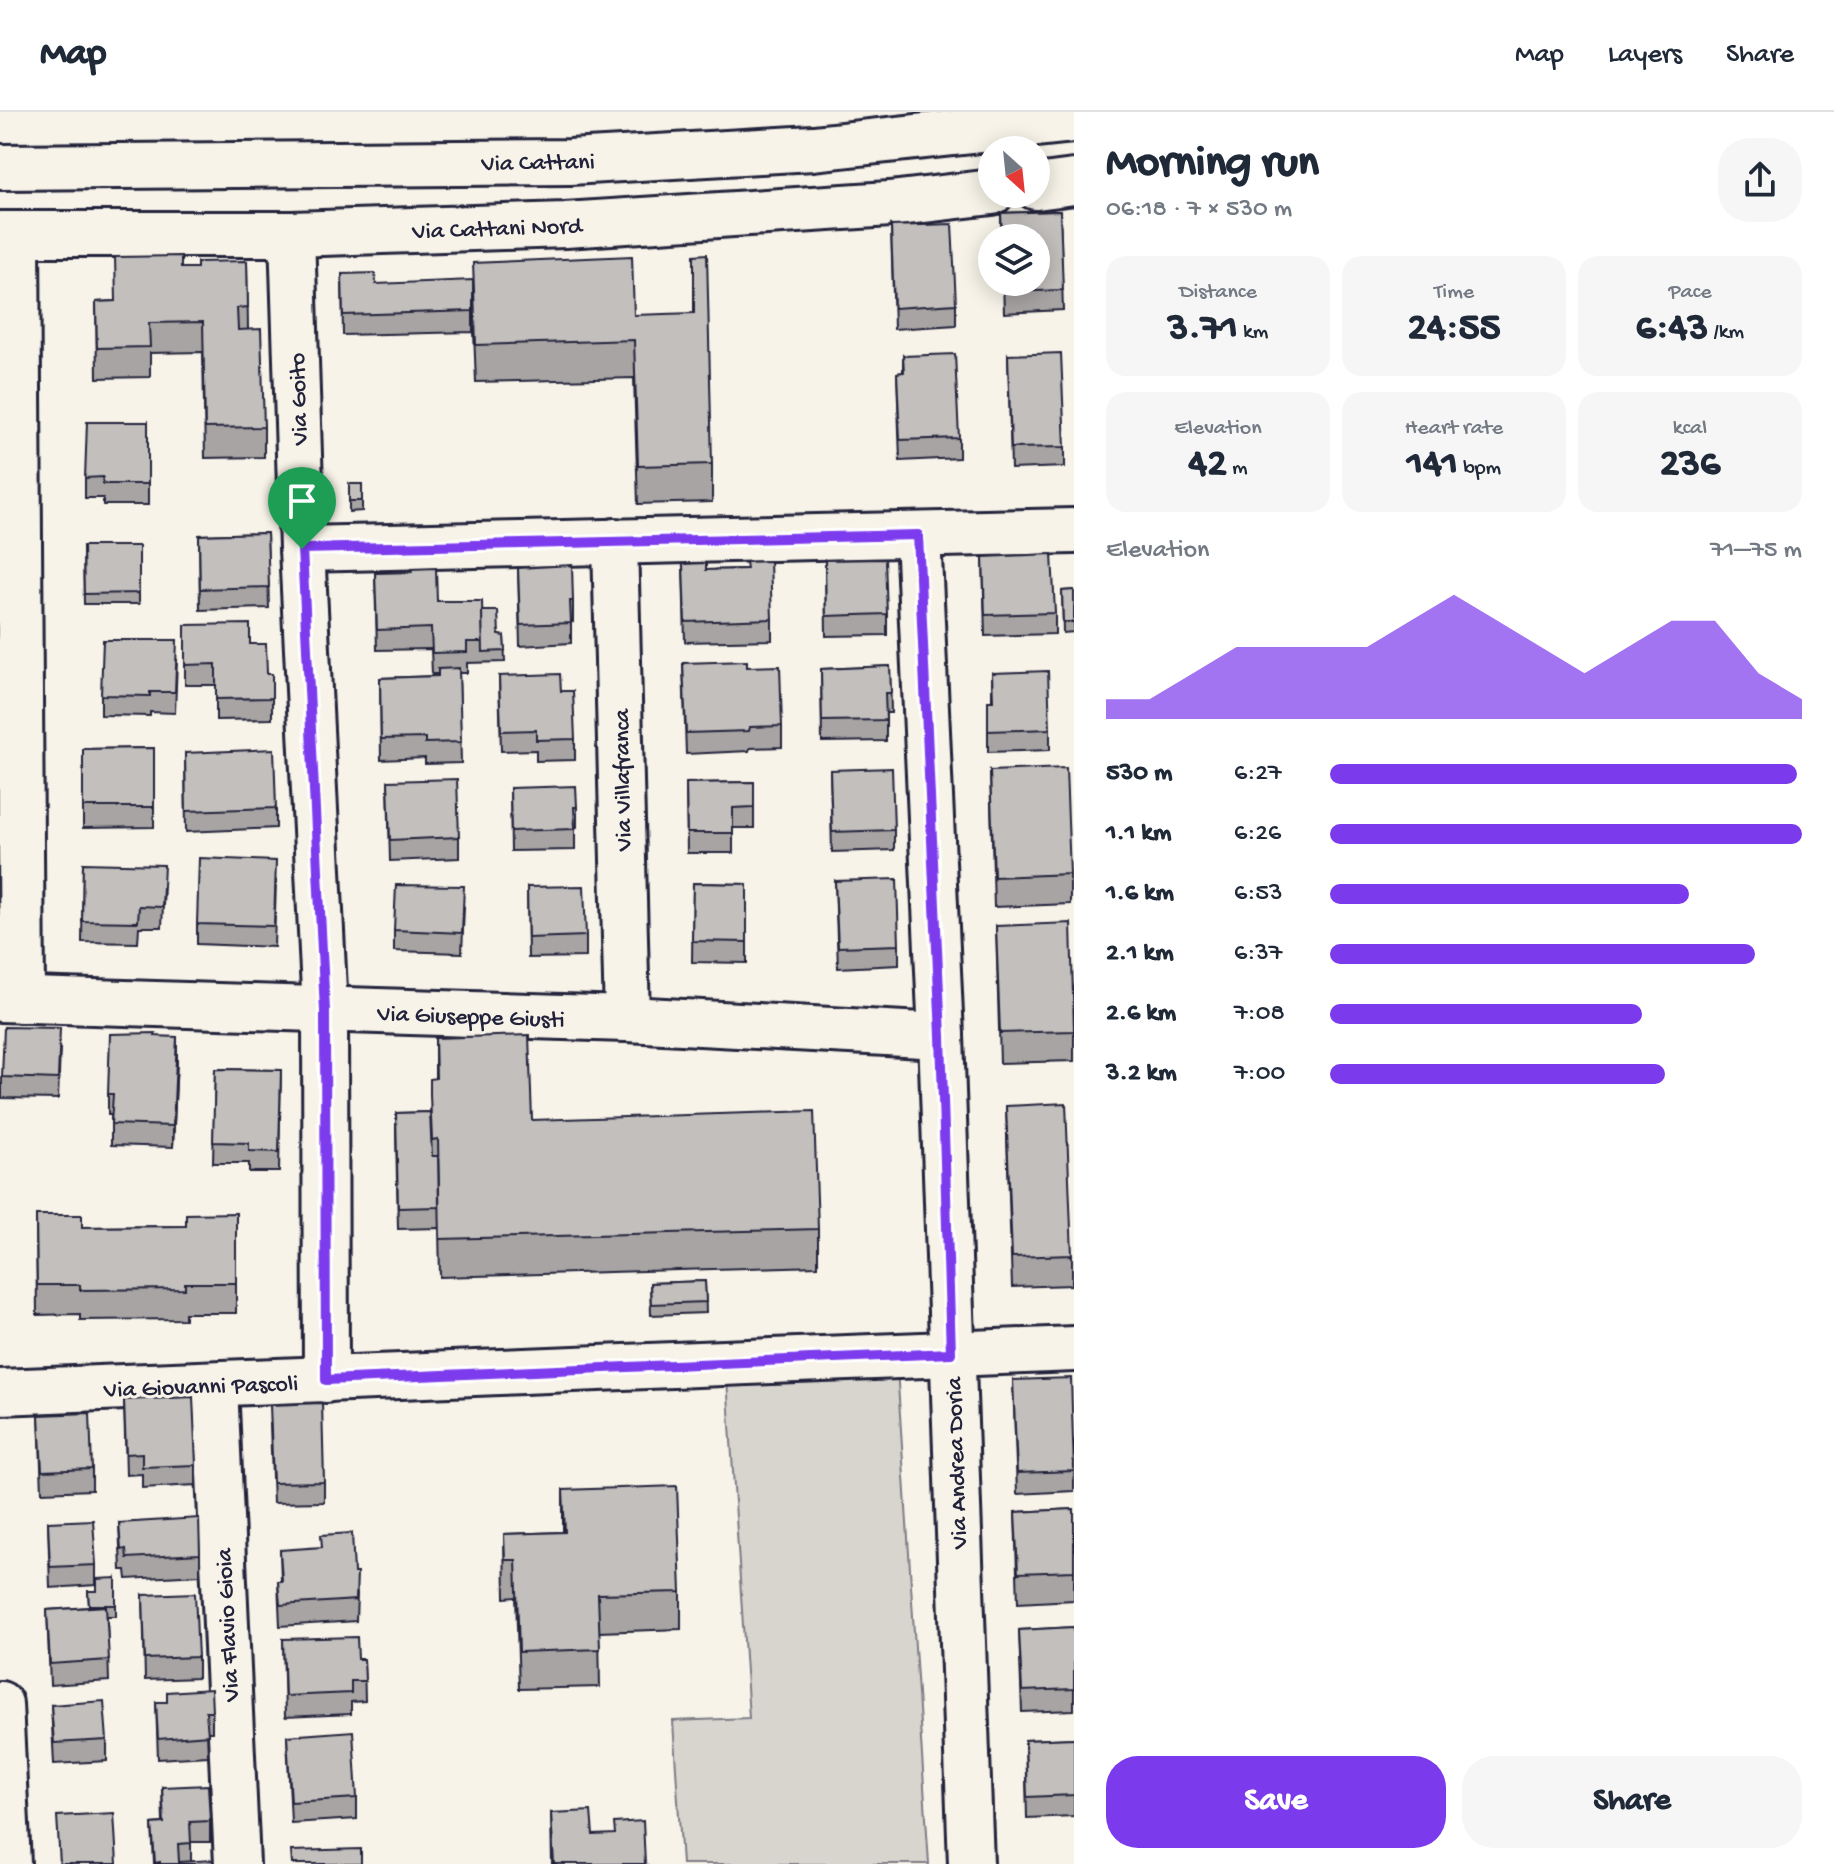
<!DOCTYPE html>
<meta charset="utf-8">
<style>
:root{--surface:#fff;--page:#f6f6f7;--text:#1f2937;--muted:#747a83;--line:#e0e1e3;--accent:#7c3aed}
body{margin:0;font-family:"Gochi Hand",sans-serif;background:var(--page);color:var(--text);height:100vh;display:flex;flex-direction:column;font-size:30px;white-space:nowrap}
*{box-sizing:border-box;margin:0}
p{font-size:26px;color:var(--muted)}
.icon{flex:none;width:44px;height:44px;fill:none;stroke:currentColor;stroke-width:2;stroke-linecap:round;stroke-linejoin:round}
.map{position:relative;flex:1;overflow:hidden}
.drawer{display:flex;flex-direction:column;background:var(--surface);width:760px}
.drawer>*{flex:none}
.needle{width:52px;rotate:153deg}
.controls{position:absolute;left:978px;top:24px;display:grid;gap:16px}
.controls a{display:grid;place-items:center;width:72px;height:72px;border-radius:50%;background:var(--surface);box-shadow:0 4px 20px #0003;font-size:40px}
.pin{position:absolute;display:grid;place-items:center;width:68px;height:68px;color:#fff;margin:-82px -34px;border-radius:50% 50% 50% 0;rotate:-45deg;box-shadow:0 0 8px #0007}
.pin .icon{rotate:45deg}
.round{display:grid;place-items:center;flex:none;width:84px;height:84px;border-radius:32px;background:var(--page)}
.head{display:flex;align-items:center;justify-content:space-between;height:136px;padding:0 32px}
h1{font-size:44px;font-weight:700;line-height:60px}
.stats{display:grid;grid-template-columns:repeat(3,1fr);gap:12px;height:136px;padding:8px 32px}
.stats div{display:grid;align-content:center;border-radius:20px;background:var(--page);text-align:center}
.stats b{font-size:40px;font-weight:700}
.stats small{font-size:22px;font-weight:400}
.stats p{font-size:22px}
.chart{height:224px;padding:16px 32px}
.chart p{display:flex;justify-content:space-between}
.chart svg{width:100%;height:144px;margin-top:8px;fill:var(--accent);opacity:.7}
.primary-button{display:flex;gap:16px;margin-top:auto;padding:16px 32px}
.primary-button a{flex:1;height:92px;border-radius:32px;background:var(--accent);color:#fff;font-size:32px;font-weight:700;line-height:92px;text-align:center}
.primary-button a+a{background:var(--page);color:var(--text)}
ul{padding:0 32px;list-style:none;font-size:26px}
li{display:grid;grid-template-columns:128px 96px 1fr;align-items:center;height:60px}
li i{height:20px;border-radius:10px;background:var(--accent)}
header{display:flex;align-items:center;gap:48px;box-sizing:border-box;height:112px;padding:0 40px;background:var(--surface);border-bottom:2px solid var(--line)}
header strong{font-size:38px}
nav{display:flex;gap:44px;margin-inline-start:auto;font-size:28px}
main{display:flex;flex:1;min-height:0}
.map>svg:first-child{display:block}
.green{fill:#d8d5cf;stroke:#7d7c85;stroke-width:2}
.lines{fill:none;stroke-linecap:round;stroke-linejoin:round}
.minor-casing{stroke:#22223b;stroke-width:50}
.major-casing{stroke:#22223b;stroke-width:50}
.minor{stroke:#f7f3e8;stroke-width:44}
.major{stroke:#f7f3e8;stroke-width:44}
.wall{fill:#a7a4a3;stroke:#22223b;stroke-width:2}
.shaded-wall{fill:#888684;stroke:#22223b;stroke-width:2}
.building{fill:#c2bfbd;stroke:#22223b;stroke-width:2}
.route-casing{stroke:#fff;stroke-width:16}
.route{stroke:#7c3aed;stroke-width:10}
.labels{text-anchor:middle;stroke-width:6;stroke-linejoin:round;paint-order:stroke}
.street-label{font-size:24px;fill:#22223b;stroke:#f7f3e8}
</style>
<header>
<strong>Map</strong>
<nav><a>Map</a><a>Layers</a><a>Share</a></nav>
</header>
<main>
<div class="map">
<svg width="1074" height="1752" viewBox="0 0 1074 1752">
<rect width="100%" height="100%" fill="#f7f3e8"/>
<filter id="ink" filterUnits="userSpaceOnUse"><feTurbulence type="fractalNoise" baseFrequency=".0125" numOctaves="2"/><feDisplacementMap in="SourceGraphic" scale="16" xChannelSelector="R" yChannelSelector="G"/><feConvolveMatrix kernelMatrix="1 2 1 2 8 2 1 2 1" color-interpolation-filters="sRGB"/></filter>
<g filter="url(#ink)">
<path class="green" d="M 897,1256 L 929,1752 L 682,1752 L 673,1609 L 749,1606 L 727,1267 Z"/>
<g class="lines">
<defs>
<g id="minor">
<path d="M 1036,75 L 1074,70"/>
<path d="M 0,122 L 292,122 L 565,113 L 890,92 L 992,80"/>
<path d="M 17,122 L 22,888"/>
<path d="M 292,122 L 302,437 L 325,899 L 326,1268"/>
<path d="M 918,423 L 941,924 L 971,1752"/>
<path d="M 615,429 L 627,907"/>
<path d="M 302,437 L 1074,419"/>
<path d="M 0,887 L 627,907 L 941,924"/>
<path d="M 215,1274 L 237,1752"/>
<path d="M 0,1280 L 1074,1237"/>
<path d="M 0,1592 L 8,1752"/>
</g>
<path id="major" d="M 0,55 L 570,50 L 813,36 L 1074,8"/>
</defs>
<use href="#minor" class="minor-casing"/>
<use href="#major" class="major-casing"/>
<use href="#minor" class="minor"/>
<use href="#major" class="major"/>
</g>
<g class="wall">
<path d="M 1060,99 L 1063,198 L 1004,201 L 1003,170 L 1036,170 L 1036,126 L 1001,126 L 1001,101 Z"/>
<path d="M 891,114 L 956,192 L 956,213 L 894,217 Z"/>
<path d="M 247,149 L 248,217 L 264,315 L 264,345 L 205,346 L 203,240 L 150,241 L 150,265 L 97,266 L 96,190 L 116,189 L 181,156 L 197,156 Z"/>
<path d="M 342,162 L 376,172 L 634,203 L 712,352 L 712,390 L 638,392 L 634,266 L 476,270 L 473,196 L 473,220 L 343,223 Z"/>
<path d="M 1008,243 L 1065,335 L 1065,355 L 1011,357 Z"/>
<path d="M 903,244 L 959,326 L 959,346 L 900,349 L 897,261 L 903,260 Z"/>
<path d="M 148,310 L 148,393 L 103,393 L 103,386 L 85,386 L 85,366 Z"/>
<path d="M 349,372 L 362,389 L 362,399 L 349,400 Z"/>
<path d="M 267,421 L 269,496 L 200,498 L 199,423 Z"/>
<path d="M 83,434 L 139,434 L 139,492 L 84,492 Z"/>
<path d="M 983,445 L 1055,501 L 1055,522 L 985,524 Z"/>
<path d="M 825,448 L 887,502 L 887,523 L 826,524 Z"/>
<path d="M 683,452 L 706,458 L 747,457 L 772,507 L 772,528 L 685,530 Z"/>
<path d="M 518,456 L 573,489 L 573,510 L 571,509 L 571,531 L 520,534 Z"/>
<path d="M 375,461 L 437,489 L 482,499 L 499,523 L 504,524 L 505,550 L 467,551 L 467,561 L 459,561 L 461,651 L 425,652 L 425,646 L 381,648 L 380,566 L 438,564 L 438,562 L 432,562 L 431,537 L 377,538 Z"/>
<path d="M 1074,478 L 1074,520 L 1063,521 L 1062,479 Z"/>
<path d="M 185,513 L 250,532 L 267,562 L 272,562 L 272,607 L 216,608 L 216,573 L 185,573 Z"/>
<path d="M 177,548 L 175,601 L 150,600 L 150,604 L 101,603 L 101,583 Z"/>
<path d="M 683,551 L 747,555 L 782,614 L 782,635 L 750,636 L 749,639 L 686,642 Z"/>
<path d="M 890,554 L 891,601 L 886,601 L 886,629 L 822,630 L 821,557 Z"/>
<path d="M 992,561 L 1050,617 L 1050,638 L 988,640 L 988,589 L 992,589 Z"/>
<path d="M 499,564 L 561,579 L 575,627 L 575,648 L 536,649 L 536,638 L 501,639 Z"/>
<path d="M 154,636 L 154,715 L 83,716 L 83,637 Z"/>
<path d="M 185,641 L 276,696 L 276,716 L 186,720 Z"/>
<path d="M 830,658 L 894,718 L 894,738 L 832,740 Z"/>
<path d="M 990,659 L 1070,762 L 1070,792 L 994,795 Z"/>
<path d="M 388,669 L 459,725 L 459,746 L 390,749 Z"/>
<path d="M 754,670 L 754,716 L 733,716 L 733,741 L 687,741 L 686,671 Z"/>
<path d="M 510,676 L 577,695 L 577,715 L 575,716 L 575,738 L 511,739 Z"/>
<path d="M 83,751 L 164,773 L 162,815 L 139,815 L 138,831 L 82,830 Z"/>
<path d="M 276,769 L 274,835 L 197,832 L 197,812 Z"/>
<path d="M 835,769 L 899,833 L 899,853 L 838,856 Z"/>
<path d="M 693,771 L 747,772 L 747,851 L 692,850 Z"/>
<path d="M 527,775 L 586,824 L 586,845 L 528,846 Z"/>
<path d="M 464,795 L 462,841 L 394,839 L 394,818 Z"/>
<path d="M 996,814 L 1074,895 L 1074,949 L 1000,951 Z"/>
<path d="M 155,924 L 177,946 L 173,1035 L 111,1033 L 111,1003 L 108,1003 L 108,982 Z"/>
<path d="M 435,926 L 532,1008 L 818,1117 L 818,1154 L 440,1165 L 439,1116 L 398,1117 L 396,1021 L 396,1001 L 430,1000 L 435,967 Z"/>
<path d="M 60,937 L 58,987 L 2,986 L 2,965 Z"/>
<path d="M 215,957 L 281,958 L 279,1060 L 249,1060 L 249,1051 L 213,1051 Z"/>
<path d="M 1006,994 L 1072,1143 L 1072,1173 L 1012,1175 Z"/>
<path d="M 236,1101 L 236,1201 L 185,1201 L 185,1207 L 80,1208 L 80,1202 L 37,1203 L 36,1103 L 82,1115 L 186,1114 Z"/>
<path d="M 705,1169 L 706,1201 L 651,1203 L 650,1171 Z"/>
<path d="M 1013,1268 L 1074,1329 L 1074,1379 L 1017,1382 Z"/>
<path d="M 124,1288 L 196,1353 L 196,1373 L 142,1376 L 142,1362 L 126,1363 Z"/>
<path d="M 39,1303 L 92,1357 L 92,1378 L 42,1380 Z"/>
<path d="M 270,1313 L 324,1370 L 324,1390 L 273,1391 Z"/>
<path d="M 563,1378 L 681,1480 L 681,1517 L 599,1520 L 600,1575 L 519,1577 L 516,1485 L 505,1486 L 504,1422 L 563,1420 Z"/>
<path d="M 1074,1397 L 1074,1488 L 1018,1491 L 1015,1400 Z"/>
<path d="M 48,1410 L 96,1453 L 96,1473 L 50,1476 Z"/>
<path d="M 119,1411 L 200,1442 L 200,1463 L 127,1467 L 126,1458 L 121,1458 Z"/>
<path d="M 280,1438 L 354,1461 L 357,1482 L 356,1509 L 280,1514 L 278,1469 L 281,1469 Z"/>
<path d="M 116,1466 L 116,1504 L 107,1504 L 109,1569 L 50,1573 L 47,1498 L 89,1495 L 88,1479 L 97,1479 Z"/>
<path d="M 143,1483 L 198,1545 L 198,1566 L 145,1568 Z"/>
<path d="M 1074,1515 L 1074,1598 L 1022,1600 L 1019,1518 Z"/>
<path d="M 283,1527 L 358,1547 L 364,1547 L 365,1589 L 351,1590 L 351,1602 L 285,1605 Z"/>
<path d="M 167,1580 L 212,1600 L 212,1620 L 207,1620 L 208,1644 L 158,1647 L 156,1590 L 167,1590 Z"/>
<path d="M 51,1593 L 107,1628 L 107,1649 L 54,1652 Z"/>
<path d="M 287,1624 L 357,1686 L 357,1707 L 291,1711 Z"/>
<path d="M 1074,1626 L 1074,1704 L 1027,1706 L 1025,1628 Z"/>
<path d="M 162,1675 L 210,1709 L 210,1730 L 191,1730 L 191,1749 L 213,1752 L 154,1752 L 152,1712 L 163,1711 Z"/>
<path d="M 551,1701 L 593,1723 L 645,1752 L 552,1752 Z"/>
</g>
<path class="shaded-wall" d="M 177,925 L 177,946 L 173,1035 L 173,1014 Z"/>
<g class="building">
<path d="M 1060,99 L 1063,178 L 1004,180 L 1004,170 L 1036,170 L 1036,126 L 1002,126 L 1001,101 Z"/>
<path d="M 952,112 L 956,192 L 894,196 L 891,114 Z"/>
<path d="M 707,142 L 712,352 L 638,354 L 634,228 L 476,233 L 473,151 L 632,144 L 634,203 L 694,201 L 694,143 Z"/>
<path d="M 181,144 L 181,156 L 197,156 L 197,150 L 247,149 L 248,195 L 237,196 L 238,218 L 261,217 L 264,315 L 205,316 L 203,210 L 149,211 L 150,235 L 97,236 L 96,190 L 116,189 L 115,145 Z"/>
<path d="M 375,161 L 376,172 L 473,168 L 473,199 L 343,203 L 342,162 Z"/>
<path d="M 1061,241 L 1065,335 L 1011,336 L 1008,243 Z"/>
<path d="M 955,242 L 959,326 L 900,328 L 897,261 L 904,260 L 903,244 Z"/>
<path d="M 87,310 L 148,310 L 148,372 L 103,372 L 103,365 L 85,366 Z"/>
<rect x="349" y="372" width="13" height="17"/>
<path d="M 267,421 L 269,475 L 200,477 L 199,423 Z"/>
<path d="M 83,434 L 139,434 L 139,481 L 84,482 Z"/>
<path d="M 1052,442 L 1055,501 L 985,503 L 983,445 Z"/>
<path d="M 885,447 L 887,502 L 826,504 L 825,448 Z"/>
<path d="M 770,449 L 772,507 L 685,510 L 683,452 L 706,451 L 706,458 L 747,457 L 746,450 Z"/>
<path d="M 572,453 L 573,489 L 570,489 L 571,511 L 520,513 L 518,456 Z"/>
<path d="M 436,456 L 437,489 L 482,489 L 483,530 L 467,530 L 467,540 L 432,541 L 431,516 L 377,518 L 375,461 L 412,460 L 411,457 Z"/>
<path d="M 1074,478 L 1074,510 L 1063,510 L 1062,479 Z"/>
<path d="M 482,499 L 498,499 L 499,523 L 504,524 L 505,539 L 483,540 Z"/>
<path d="M 250,512 L 250,532 L 266,532 L 267,562 L 272,562 L 272,586 L 216,587 L 216,552 L 185,553 L 185,513 Z"/>
<path d="M 103,528 L 177,528 L 175,580 L 150,580 L 150,584 L 101,583 Z"/>
<path d="M 747,549 L 747,555 L 780,554 L 782,614 L 750,615 L 749,619 L 686,621 L 683,551 Z"/>
<path d="M 890,554 L 891,581 L 885,581 L 886,608 L 822,609 L 821,557 Z"/>
<path d="M 459,556 L 461,630 L 425,631 L 425,626 L 381,627 L 380,566 L 438,564 L 438,557 Z"/>
<path d="M 1048,559 L 1050,617 L 988,619 L 988,589 L 993,589 L 992,561 Z"/>
<path d="M 560,562 L 561,579 L 573,579 L 575,627 L 536,628 L 536,618 L 501,619 L 499,564 Z"/>
<path d="M 154,636 L 154,695 L 83,695 L 83,637 Z"/>
<path d="M 274,637 L 276,696 L 186,699 L 185,641 Z"/>
<path d="M 892,656 L 894,718 L 832,720 L 830,658 Z"/>
<path d="M 1066,656 L 1070,762 L 994,765 L 990,659 Z"/>
<path d="M 457,667 L 459,725 L 390,728 L 388,669 Z"/>
<path d="M 754,670 L 754,695 L 733,696 L 733,721 L 687,721 L 686,671 Z"/>
<path d="M 576,674 L 577,695 L 574,695 L 575,717 L 511,719 L 510,676 Z"/>
<path d="M 199,746 L 276,749 L 274,814 L 197,812 Z"/>
<path d="M 83,751 L 164,753 L 162,795 L 139,794 L 138,810 L 82,809 Z"/>
<path d="M 897,767 L 899,833 L 838,835 L 835,769 Z"/>
<path d="M 693,771 L 747,772 L 747,830 L 692,829 Z"/>
<path d="M 396,773 L 464,774 L 462,821 L 394,818 Z"/>
<path d="M 584,774 L 586,824 L 528,826 L 527,775 Z"/>
<path d="M 1071,811 L 1074,919 L 1000,921 L 996,814 Z"/>
<path d="M 4,915 L 60,916 L 58,967 L 2,965 Z"/>
<path d="M 156,921 L 155,924 L 177,925 L 173,1014 L 111,1012 L 113,982 L 108,982 L 110,922 Z"/>
<path d="M 529,923 L 532,1008 L 814,999 L 818,1117 L 440,1127 L 438,1027 L 432,1028 L 430,983 L 430,967 L 436,966 L 435,926 Z"/>
<path d="M 215,957 L 281,958 L 279,1040 L 249,1039 L 249,1031 L 213,1030 Z"/>
<path d="M 1066,991 L 1072,1143 L 1012,1145 L 1006,994 Z"/>
<path d="M 430,1000 L 432,1044 L 438,1044 L 439,1095 L 398,1096 L 396,1001 Z"/>
<path d="M 236,1101 L 236,1171 L 185,1171 L 185,1177 L 80,1178 L 80,1173 L 37,1173 L 36,1103 L 82,1103 L 82,1115 L 186,1114 L 186,1102 Z"/>
<path d="M 705,1169 L 706,1190 L 651,1192 L 650,1171 Z"/>
<path d="M 1071,1266 L 1074,1359 L 1017,1361 L 1013,1268 Z"/>
<path d="M 193,1285 L 196,1353 L 142,1355 L 142,1341 L 126,1342 L 124,1288 Z"/>
<path d="M 322,1291 L 324,1370 L 273,1371 L 270,1293 Z"/>
<path d="M 90,1301 L 92,1357 L 42,1359 L 39,1303 Z"/>
<path d="M 677,1374 L 681,1480 L 598,1482 L 600,1537 L 519,1540 L 516,1448 L 505,1448 L 504,1422 L 565,1420 L 563,1378 Z"/>
<path d="M 1074,1397 L 1074,1459 L 1018,1461 L 1015,1400 Z"/>
<path d="M 199,1406 L 200,1442 L 127,1446 L 126,1437 L 121,1438 L 119,1411 Z"/>
<path d="M 93,1408 L 96,1453 L 50,1455 L 48,1410 Z"/>
<path d="M 352,1421 L 354,1461 L 357,1461 L 356,1488 L 280,1493 L 278,1469 L 282,1469 L 280,1438 L 322,1435 L 321,1423 Z"/>
<path d="M 116,1466 L 116,1493 L 89,1493 L 88,1479 L 97,1479 L 97,1467 Z"/>
<path d="M 195,1481 L 198,1545 L 145,1547 L 143,1483 Z"/>
<path d="M 106,1494 L 109,1548 L 50,1552 L 47,1498 Z"/>
<path d="M 1074,1515 L 1074,1577 L 1022,1579 L 1019,1518 Z"/>
<path d="M 357,1525 L 358,1547 L 364,1547 L 365,1569 L 351,1569 L 351,1581 L 285,1584 L 283,1527 Z"/>
<path d="M 211,1577 L 212,1600 L 206,1600 L 208,1623 L 158,1627 L 156,1590 L 167,1590 L 167,1580 Z"/>
<path d="M 104,1589 L 107,1628 L 54,1631 L 51,1593 Z"/>
<path d="M 353,1619 L 357,1686 L 291,1690 L 287,1624 Z"/>
<path d="M 1074,1626 L 1074,1683 L 1027,1685 L 1025,1628 Z"/>
<path d="M 208,1673 L 210,1709 L 190,1710 L 191,1731 L 178,1732 L 179,1750 L 213,1748 L 213,1752 L 160,1752 L 160,1750 L 155,1751 L 152,1712 L 164,1711 L 162,1675 Z"/>
<path d="M 591,1699 L 593,1723 L 615,1722 L 614,1711 L 643,1709 L 645,1752 L 554,1752 L 551,1701 Z"/>
<path d="M 114,1701 L 117,1752 L 60,1752 L 57,1704 Z"/>
<path d="M 361,1737 L 361,1752 L 292,1752 L 291,1739 Z"/>
</g>
</g>
<g class="lines" filter="url(#ink)">
<defs>
<path id="route" d="M 918,423 L 941,924 L 951,1241 L 326,1268 L 325,899 L 302,437 Z"/>
</defs>
<use href="#route" class="route-casing"/>
<use href="#route" class="route"/>
</g>
<g class="labels">
<g class="street-label">
<text transform="translate(538 49) rotate(-1)" y="8">Via Cattani</text>
<text transform="translate(497 115) rotate(-2)" y="8">Via Cattani Nord</text>
<text transform="translate(297 287) rotate(-92)" y="8">Via Goito</text>
<text transform="translate(621 668) rotate(-91)" y="8">Via Villafranca</text>
<text transform="translate(471 903) rotate(2)" y="8">Via Giuseppe Giusti</text>
<text transform="translate(201 1273) rotate(-2)" y="8">Via Giovanni Pascoli</text>
<text transform="translate(955 1351) rotate(-92)" y="8">Via Andrea Doria</text>
<text transform="translate(226 1513) rotate(-93)" y="8">Via Flavio Gioia</text>
</g>
</g>
</svg>
<div class="controls">
<a><svg class="needle" viewBox="-14 -14 28 28"><path d="M0-13l5 13h-10z" fill="#e53935"/><path d="M0 13l5-13h-10z" fill="#747a83"/></svg></a>
<a><svg class="icon" aria-label="layers" viewBox="0 0 24 24"><path d="M12 4l9 5-9 5-9-5zM3 14l9 5 9-5"/></svg></a>
</div>
<div class="pin" style="left:302px;top:437px;background:#1e9e55"><svg class="icon" aria-label="arrive" viewBox="0 0 24 24"><path d="M6 21V4h12l-3 4 3 4H6"/></svg></div>
</div>
<section class="drawer">
<div class="head"><div><h1>Morning run</h1><p>06:18 · 7 × 530 m</p></div><a class="round"><svg class="icon" aria-label="share" viewBox="0 0 24 24"><path d="M12 15V3M7 8l5-5 5 5M5 13v7h14v-7"/></svg></a></div>
<div class="stats">
<div><p>Distance</p><b>3.71<small> km</small></b></div>
<div><p>Time</p><b>24:55</b></div>
<div><p>Pace</p><b>6:43<small> /km</small></b></div>
</div>
<div class="stats">
<div><p>Elevation</p><b>42<small> m</small></b></div>
<div><p>Heart rate</p><b>141<small> bpm</small></b></div>
<div><p>kcal</p><b>236</b></div>
</div>
<div class="chart"><p><span>Elevation</span>71–75 m</p>
<svg viewBox="0 0 160 44" preserveAspectRatio="none"><path d="M0 44V38L10 38L20 30L30 22L40 22L50 22L60 22L70 14L80 6L90 14L100 22L110 30L120 22L130 14L140 14L150 30L160 38V44z"/></svg>
</div>
<ul>
<li><b>530 m</b>6:27<i style="width:99%"></i></li>
<li><b>1.1 km</b>6:26<i style="width:100%"></i></li>
<li><b>1.6 km</b>6:53<i style="width:76%"></i></li>
<li><b>2.1 km</b>6:37<i style="width:90%"></i></li>
<li><b>2.6 km</b>7:08<i style="width:66%"></i></li>
<li><b>3.2 km</b>7:00<i style="width:71%"></i></li>
</ul>
<div class="primary-button"><a>Save</a><a>Share</a></div>
</section>
</main>
